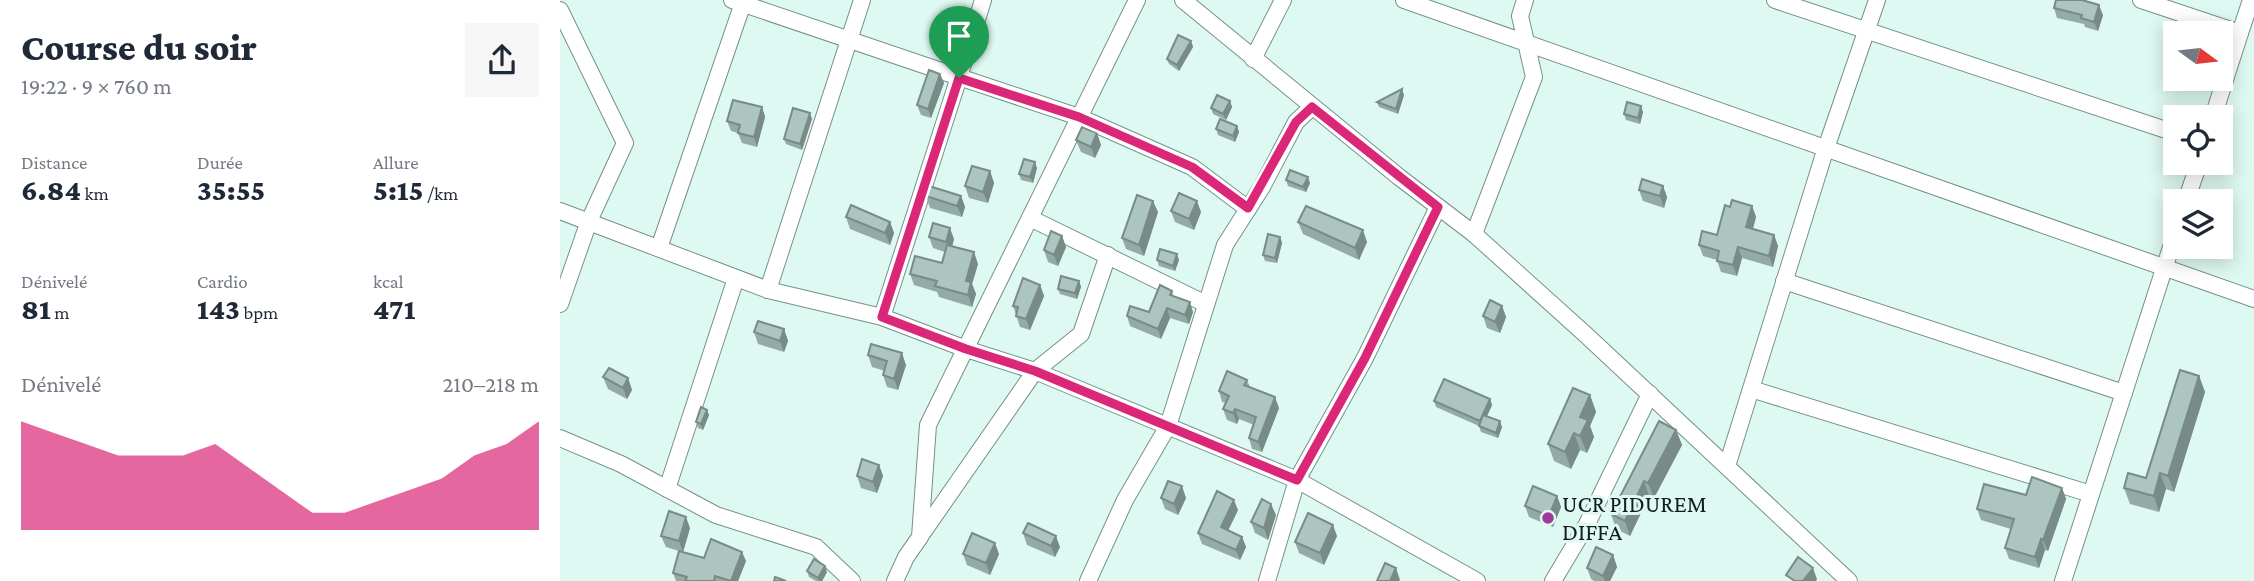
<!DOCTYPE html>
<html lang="fr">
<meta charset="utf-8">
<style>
:root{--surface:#fff;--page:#f6f6f7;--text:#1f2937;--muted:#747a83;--accent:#db2777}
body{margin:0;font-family:"Crimson Pro",serif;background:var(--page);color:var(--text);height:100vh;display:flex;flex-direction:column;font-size:26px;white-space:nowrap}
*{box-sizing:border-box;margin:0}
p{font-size:23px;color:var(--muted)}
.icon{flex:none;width:38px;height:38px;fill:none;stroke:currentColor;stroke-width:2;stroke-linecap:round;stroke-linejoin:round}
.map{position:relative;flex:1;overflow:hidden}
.side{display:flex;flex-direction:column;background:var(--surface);width:560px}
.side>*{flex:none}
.needle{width:46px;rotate:105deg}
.tools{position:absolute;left:1603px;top:21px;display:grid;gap:14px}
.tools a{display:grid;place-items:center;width:70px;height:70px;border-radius:0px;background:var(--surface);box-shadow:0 4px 18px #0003;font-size:35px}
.pin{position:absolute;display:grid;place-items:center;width:60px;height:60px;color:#fff;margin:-72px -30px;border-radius:50% 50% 50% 0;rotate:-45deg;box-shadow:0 0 7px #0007}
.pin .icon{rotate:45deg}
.round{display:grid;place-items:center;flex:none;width:74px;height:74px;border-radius:0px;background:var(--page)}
.summary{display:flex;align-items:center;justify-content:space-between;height:119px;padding:0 21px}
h1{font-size:38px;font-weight:800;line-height:52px}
.metrics{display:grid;grid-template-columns:repeat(3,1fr);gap:10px;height:119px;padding:7px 21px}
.metrics div{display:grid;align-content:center}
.metrics b{font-size:30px;font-weight:800}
.metrics small{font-size:19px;font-weight:400}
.metrics p{font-size:19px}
.chart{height:196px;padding:14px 21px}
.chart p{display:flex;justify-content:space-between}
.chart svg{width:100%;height:126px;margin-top:7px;fill:var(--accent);opacity:.7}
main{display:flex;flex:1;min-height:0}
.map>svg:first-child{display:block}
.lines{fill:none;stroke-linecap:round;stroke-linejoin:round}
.minor-casing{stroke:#78908b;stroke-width:18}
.minor{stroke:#fff;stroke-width:16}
.wall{fill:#94aaa4}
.shaded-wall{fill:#788b86}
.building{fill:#acc6bf;stroke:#788b86;stroke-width:2}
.route-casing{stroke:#fff;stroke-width:14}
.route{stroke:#db2777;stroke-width:9}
.poi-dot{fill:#a0399c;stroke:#def9f2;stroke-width:2.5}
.labels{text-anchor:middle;stroke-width:6;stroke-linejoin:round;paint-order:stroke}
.poi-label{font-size:24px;fill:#131d1b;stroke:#def9f2;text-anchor:start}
</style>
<main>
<section class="side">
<div class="summary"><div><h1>Course du soir</h1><p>19:22 · 9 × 760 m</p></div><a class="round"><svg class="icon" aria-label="share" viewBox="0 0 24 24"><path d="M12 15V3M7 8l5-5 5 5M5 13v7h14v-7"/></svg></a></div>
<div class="metrics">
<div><p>Distance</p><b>6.84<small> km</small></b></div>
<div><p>Durée</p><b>35:55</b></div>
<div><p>Allure</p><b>5:15<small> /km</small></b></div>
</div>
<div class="metrics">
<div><p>Dénivelé</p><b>81<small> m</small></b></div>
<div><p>Cardio</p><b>143<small> bpm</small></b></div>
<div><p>kcal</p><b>471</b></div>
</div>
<div class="chart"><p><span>Dénivelé</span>210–218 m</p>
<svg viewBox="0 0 160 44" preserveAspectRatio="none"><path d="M0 44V6L10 10L20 14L30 18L40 18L50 18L60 14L70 22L80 30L90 38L100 38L110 34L120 30L130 26L140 18L150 14L160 6V44z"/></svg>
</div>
</section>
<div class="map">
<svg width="1694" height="581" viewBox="0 0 1694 581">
<rect width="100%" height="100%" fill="#def9f2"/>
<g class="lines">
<defs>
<g id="minor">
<path d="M 172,0 L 399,77 L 322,317"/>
<path d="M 423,0 L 399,77 L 519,117 L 632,167 L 688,209"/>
<path d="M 623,0 L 839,177 L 914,234 L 1025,334 L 1289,581"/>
<path d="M 844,0 L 1694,299"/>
<path d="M 1215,0 L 1615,133"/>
<path d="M 1581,0 L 1680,33 L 1691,0"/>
<path d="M 0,10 L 65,143 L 29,221 L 0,304"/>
<path d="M 693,59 L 723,0"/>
<path d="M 1653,117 L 1680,33"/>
<path d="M 1626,201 L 1639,163"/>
<path d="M 0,211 L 208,290 L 322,317 L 406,349 L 475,371 L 737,480 L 917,581"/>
<path d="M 470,218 L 646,304"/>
<path d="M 914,234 L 974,77 L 960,16 L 965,0"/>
<path d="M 99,248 L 184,0"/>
<path d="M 1224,281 L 1564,393"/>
<path d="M 208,290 L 302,0"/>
<path d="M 1191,389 L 1531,494"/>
<path d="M 0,438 L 61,464 L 156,515 L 256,547 L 292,581"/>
<path d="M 1167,466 L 1264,154 L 1317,0"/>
<path d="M 107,489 L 176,278"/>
<path d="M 361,535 L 475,371 L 521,334 L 548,255"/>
<path d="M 335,581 L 346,557 L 360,537 L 368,425 L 577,0"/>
<path d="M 528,581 L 565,500 L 608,426 L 665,245 L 702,187 L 736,122 L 752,107"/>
<path d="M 707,581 L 737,480 L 805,358 L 878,207"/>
<path d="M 993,581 L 1027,524 L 1090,394"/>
<path d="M 1503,581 L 1615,235"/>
</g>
</defs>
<use href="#minor" class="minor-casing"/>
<use href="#minor" class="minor"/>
</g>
<g class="wall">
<path d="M 1494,8 L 1543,15 L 1538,31 L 1525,27 L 1524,24 L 1497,18 Z"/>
<path d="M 631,41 L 633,47 L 619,71 L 609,64 L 607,59 Z"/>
<path d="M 380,74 L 384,83 L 371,118 L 361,115 L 357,105 Z"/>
<path d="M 844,95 L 838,114 L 819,107 L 817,102 Z"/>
<path d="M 670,101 L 672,107 L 666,120 L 653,114 L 651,108 Z"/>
<path d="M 202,107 L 205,117 L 197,147 L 182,143 L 178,133 L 171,131 L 167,121 Z"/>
<path d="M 1083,112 L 1080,124 L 1066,120 L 1064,114 Z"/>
<path d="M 252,119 L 242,150 L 226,144 L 224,139 Z"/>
<path d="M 677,126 L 679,132 L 675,142 L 658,135 L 656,129 Z"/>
<path d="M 516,140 L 541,145 L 535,158 L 521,152 Z"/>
<path d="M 477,168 L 473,183 L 461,180 L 459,174 Z"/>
<path d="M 430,171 L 434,183 L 428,203 L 409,198 L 405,186 Z"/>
<path d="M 726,180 L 750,183 L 746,192 L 728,186 Z"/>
<path d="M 1103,186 L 1107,197 L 1104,208 L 1083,201 L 1079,190 Z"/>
<path d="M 366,196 L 401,196 L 405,207 L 402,217 L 370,208 Z"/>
<path d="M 1192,206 L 1196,217 L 1193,229 L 1214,235 L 1218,246 L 1213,267 L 1182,258 L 1177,276 L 1161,272 L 1157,260 L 1143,256 L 1139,245 L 1157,235 L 1170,207 Z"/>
<path d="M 611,211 L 641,212 L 634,230 L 615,222 Z"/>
<path d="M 598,212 L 584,256 L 566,249 L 562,238 Z"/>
<path d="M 286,217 L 330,222 L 334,233 L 330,245 L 290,229 Z"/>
<path d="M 738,222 L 807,242 L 799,260 L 743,234 Z"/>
<path d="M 502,236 L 506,247 L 498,266 L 488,262 L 484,250 Z"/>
<path d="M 369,237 L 394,239 L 392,247 L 418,264 L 412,284 L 416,294 L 412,307 L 379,297 L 377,292 L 354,285 L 350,274 L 382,263 L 385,252 L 373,248 Z"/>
<path d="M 720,237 L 722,243 L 717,263 L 705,261 L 703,255 Z"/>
<path d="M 597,260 L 619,260 L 615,271 L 599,266 Z"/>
<path d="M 519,281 L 521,287 L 517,299 L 500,294 L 498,289 Z"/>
<path d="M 480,285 L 484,296 L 470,330 L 460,327 L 453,306 Z"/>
<path d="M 612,291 L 614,297 L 633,312 L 629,324 L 610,318 L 601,339 L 570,326 L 567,316 L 589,312 Z"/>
<path d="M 942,306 L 946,317 L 940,333 L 927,328 L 923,316 Z"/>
<path d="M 224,329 L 228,341 L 224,352 L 198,344 L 194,332 Z"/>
<path d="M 308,355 L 346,365 L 338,390 L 327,387 L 323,375 L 325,371 L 312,367 Z"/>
<path d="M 1639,376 L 1645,392 L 1614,492 L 1606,489 L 1599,512 L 1570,504 L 1564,488 L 1586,478 Z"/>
<path d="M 43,377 L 68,378 L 72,390 L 67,399 L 48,389 Z"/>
<path d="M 687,380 L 690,387 L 719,408 L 702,452 L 692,449 L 689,438 L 694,425 L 679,419 L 677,424 L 667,420 L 663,409 L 666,403 L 662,402 L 659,391 Z"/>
<path d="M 1030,395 L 1036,412 L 1030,426 L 1034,437 L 1027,453 L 1020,450 L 1011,469 L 994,461 L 988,444 Z"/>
<path d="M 930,399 L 932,405 L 927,416 L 942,427 L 938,438 L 921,432 L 919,426 L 876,407 L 874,401 Z"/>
<path d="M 149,415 L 143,430 L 138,428 L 136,422 Z"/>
<path d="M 1116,430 L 1122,445 L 1094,498 L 1089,496 L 1070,536 L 1056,529 L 1051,514 Z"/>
<path d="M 319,465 L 323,476 L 317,493 L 301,488 L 297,476 Z"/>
<path d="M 1502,488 L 1506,499 L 1488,551 L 1485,550 L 1479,568 L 1449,559 L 1445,548 L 1451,529 L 1421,520 L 1417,509 L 1466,495 Z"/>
<path d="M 997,496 L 1001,507 L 993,527 L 969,517 L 965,506 Z"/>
<path d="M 601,498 L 626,498 L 618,515 L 605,509 Z"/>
<path d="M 678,510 L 668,530 L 682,537 L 686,547 L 680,560 L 642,544 L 638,533 Z"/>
<path d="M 716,515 L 708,540 L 695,533 L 691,522 Z"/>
<path d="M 130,528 L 123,552 L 144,558 L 186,561 L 178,581 L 116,581 L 113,573 L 119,551 L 106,547 L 101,536 Z"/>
<path d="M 463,533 L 500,547 L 495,557 L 467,545 Z"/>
<path d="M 777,536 L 764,565 L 739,553 L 735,542 Z"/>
<path d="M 403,554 L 439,554 L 430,575 L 407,565 Z"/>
<path d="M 1053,555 L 1057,567 L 1050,581 L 1034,581 L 1031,579 L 1027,568 Z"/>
<path d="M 247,571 L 267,572 L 262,581 L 256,581 L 249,577 Z"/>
</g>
<g class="shaded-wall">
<path d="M 1539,5 L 1543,15 L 1538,31 L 1534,22 Z"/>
<path d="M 631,41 L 633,47 L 619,71 L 617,65 Z"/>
<path d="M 380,74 L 384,83 L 371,118 L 368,109 Z"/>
<path d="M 842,89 L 844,95 L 838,114 L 836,109 Z"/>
<path d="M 670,101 L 672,107 L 666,120 L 663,114 Z"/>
<path d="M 1081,106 L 1083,112 L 1080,124 L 1078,118 Z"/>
<path d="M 202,107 L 205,117 L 197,147 L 194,137 Z"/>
<path d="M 250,113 L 252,119 L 242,150 L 240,144 Z"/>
<path d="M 677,126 L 679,132 L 675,142 L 673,136 Z"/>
<path d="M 537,133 L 541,145 L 535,158 L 531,147 Z"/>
<path d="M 475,162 L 477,168 L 473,183 L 470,177 Z"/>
<path d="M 430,171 L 434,183 L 428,203 L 423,192 Z"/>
<path d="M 748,177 L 750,183 L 746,192 L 743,187 Z"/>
<path d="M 1103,186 L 1107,197 L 1104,208 L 1100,196 Z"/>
<path d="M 401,196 L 405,207 L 402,217 L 397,206 Z"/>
<path d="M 593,201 L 598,212 L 584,256 L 579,245 Z"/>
<path d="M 637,201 L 641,212 L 634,230 L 629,219 Z"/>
<path d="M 1192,206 L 1196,217 L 1190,238 L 1186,227 Z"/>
<path d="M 330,222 L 334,233 L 330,245 L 325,233 Z"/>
<path d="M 390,228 L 394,239 L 390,253 L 386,242 Z"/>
<path d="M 803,230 L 807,242 L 799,260 L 795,248 Z"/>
<path d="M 1214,235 L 1218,246 L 1213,267 L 1209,256 Z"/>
<path d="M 502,236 L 506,247 L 498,266 L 494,255 Z"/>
<path d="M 720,237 L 722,243 L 717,263 L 715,258 Z"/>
<path d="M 1178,247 L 1182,258 L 1177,276 L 1173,265 Z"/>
<path d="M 414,252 L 418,264 L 412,284 L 416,294 L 412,307 L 408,295 L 406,281 Z"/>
<path d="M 617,254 L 619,260 L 615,271 L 613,266 Z"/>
<path d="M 519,281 L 521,287 L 517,299 L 515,293 Z"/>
<path d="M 480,285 L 484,296 L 470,330 L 466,319 Z"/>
<path d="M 630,302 L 633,312 L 629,324 L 625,315 Z"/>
<path d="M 942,306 L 946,317 L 940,333 L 935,322 Z"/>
<path d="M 607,308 L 610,318 L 601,339 L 598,329 Z"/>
<path d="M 224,329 L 228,341 L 224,352 L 220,341 Z"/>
<path d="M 342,353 L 346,365 L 338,390 L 334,379 Z"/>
<path d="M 1639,376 L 1645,392 L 1614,492 L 1608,476 Z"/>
<path d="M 68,378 L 72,390 L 67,399 L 63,388 Z"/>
<path d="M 1030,395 L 1036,412 L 1030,426 L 1034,437 L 1027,453 L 1020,436 L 1020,417 Z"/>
<path d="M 715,397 L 719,408 L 702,452 L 698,442 Z"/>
<path d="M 930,399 L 932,405 L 922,427 L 920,421 Z"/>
<path d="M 675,409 L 679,419 L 677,424 L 673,413 Z"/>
<path d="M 147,410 L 149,415 L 143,430 L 141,424 Z"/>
<path d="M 940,421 L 942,427 L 938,438 L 936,433 Z"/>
<path d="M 1116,430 L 1122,445 L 1094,498 L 1088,483 Z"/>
<path d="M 1014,433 L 1020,450 L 1011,469 L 1005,452 Z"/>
<path d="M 319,465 L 323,476 L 317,493 L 313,482 Z"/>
<path d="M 1600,473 L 1606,489 L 1599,512 L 1594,496 Z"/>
<path d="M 1084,481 L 1089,496 L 1070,536 L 1065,521 Z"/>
<path d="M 622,486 L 626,498 L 618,515 L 614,504 Z"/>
<path d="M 1502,488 L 1506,499 L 1488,551 L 1483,540 Z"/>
<path d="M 997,496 L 1001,507 L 993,527 L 989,516 Z"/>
<path d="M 674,500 L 678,510 L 665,537 L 661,527 Z"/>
<path d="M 711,504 L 716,515 L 708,540 L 704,528 Z"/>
<path d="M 126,517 L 130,528 L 123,552 L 119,541 Z"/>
<path d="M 773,525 L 777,536 L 764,565 L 760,553 Z"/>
<path d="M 496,536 L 500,547 L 495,557 L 491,546 Z"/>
<path d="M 682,537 L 686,547 L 680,560 L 676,550 Z"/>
<path d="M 1481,539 L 1485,550 L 1479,568 L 1475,557 Z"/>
<path d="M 435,543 L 439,554 L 430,575 L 426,563 Z"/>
<path d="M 182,552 L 186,561 L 178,581 L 171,581 Z"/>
<path d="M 1053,555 L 1057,567 L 1050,581 L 1045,581 L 1043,576 Z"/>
<path d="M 265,566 L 267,572 L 262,581 L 259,581 L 258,578 Z"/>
<path d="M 836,568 L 840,580 L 839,581 L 830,581 Z"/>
<path d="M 1253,568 L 1257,579 L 1256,581 L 1243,581 Z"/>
</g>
<g class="building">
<path d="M 1496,0 L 1522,0 L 1539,5 L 1534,22 L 1521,18 L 1522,15 L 1494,8 Z"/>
<path d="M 618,35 L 631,41 L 617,65 L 607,59 Z"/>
<path d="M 369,70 L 380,74 L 368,109 L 357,105 Z"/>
<path d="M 842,89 L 836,109 L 817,102 Z"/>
<path d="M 657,95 L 670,101 L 663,114 L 651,108 Z"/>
<path d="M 173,100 L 202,107 L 194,137 L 178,133 L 180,125 L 167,121 Z"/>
<path d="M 1067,102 L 1081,106 L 1078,118 L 1064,114 Z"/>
<path d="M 233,108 L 250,113 L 240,144 L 224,139 Z"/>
<path d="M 660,119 L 677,126 L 673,136 L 656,129 Z"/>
<path d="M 522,127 L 537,133 L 531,147 L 516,140 Z"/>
<path d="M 464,159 L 475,162 L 470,177 L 459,174 Z"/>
<path d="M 412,166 L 430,171 L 423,192 L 405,186 Z"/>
<path d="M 730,170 L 748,177 L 743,187 L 726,180 Z"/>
<path d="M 1082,179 L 1103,186 L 1100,196 L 1079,190 Z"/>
<path d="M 369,186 L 401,196 L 397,206 L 366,196 Z"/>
<path d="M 619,193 L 637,201 L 629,219 L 611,211 Z"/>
<path d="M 577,195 L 593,201 L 579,245 L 562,238 Z"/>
<path d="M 1172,200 L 1192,206 L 1186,227 L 1214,235 L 1209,256 L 1178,247 L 1173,265 L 1157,261 L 1159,251 L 1139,245 L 1142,231 L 1157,235 L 1165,205 L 1170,207 Z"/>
<path d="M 291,205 L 330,222 L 325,233 L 286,217 Z"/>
<path d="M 746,206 L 803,230 L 795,248 L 738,222 Z"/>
<path d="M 373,223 L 390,228 L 386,242 L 369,237 Z"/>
<path d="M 491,231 L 502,236 L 494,255 L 484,250 Z"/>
<path d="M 708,234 L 720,237 L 715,258 L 703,255 Z"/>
<path d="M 387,245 L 414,252 L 406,281 L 411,282 L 408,295 L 375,286 L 377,281 L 350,274 L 355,256 L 382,263 Z"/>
<path d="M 600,249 L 617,254 L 613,266 L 597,260 Z"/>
<path d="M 501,276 L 519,281 L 515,293 L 498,289 Z"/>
<path d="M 463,278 L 480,285 L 466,319 L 456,316 L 458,307 L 453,306 Z"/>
<path d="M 600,285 L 612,291 L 610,295 L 630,302 L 625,315 L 607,308 L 598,329 L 567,316 L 570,306 L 589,312 Z"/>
<path d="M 930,300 L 942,306 L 935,322 L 923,316 Z"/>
<path d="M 198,321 L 224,329 L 220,341 L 194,332 Z"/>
<path d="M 311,344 L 342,353 L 334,379 L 323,375 L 327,361 L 308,355 Z"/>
<path d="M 49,368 L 68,378 L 63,388 L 43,377 Z"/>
<path d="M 1620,370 L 1639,376 L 1608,476 L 1600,473 L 1594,496 L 1564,488 L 1568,473 L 1586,478 Z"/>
<path d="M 667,371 L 687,380 L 684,385 L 715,397 L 698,442 L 689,438 L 696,417 L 675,409 L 673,413 L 663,409 L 669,396 L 659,391 Z"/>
<path d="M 884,379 L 930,399 L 920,421 L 874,401 Z"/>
<path d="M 1013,388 L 1030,395 L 1020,417 L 1028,420 L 1020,436 L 1014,433 L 1005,452 L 988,444 Z"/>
<path d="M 141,407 L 147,410 L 141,424 L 136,422 Z"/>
<path d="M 923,415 L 940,421 L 936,433 L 919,426 Z"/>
<path d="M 1099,421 L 1116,430 L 1088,483 L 1084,481 L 1065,521 L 1051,514 Z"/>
<path d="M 302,459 L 319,465 L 313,482 L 297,476 Z"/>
<path d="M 1472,477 L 1502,488 L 1483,540 L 1481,539 L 1475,557 L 1445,548 L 1454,519 L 1417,509 L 1424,484 L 1466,495 Z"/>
<path d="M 608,481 L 622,486 L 614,504 L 601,498 Z"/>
<path d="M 973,486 L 997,496 L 989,516 L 965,506 Z"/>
<path d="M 657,491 L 674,500 L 661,527 L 682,537 L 676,550 L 638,533 Z"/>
<path d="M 702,499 L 711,504 L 704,528 L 691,522 Z"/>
<path d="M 109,511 L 126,517 L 119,541 L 101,536 Z"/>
<path d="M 748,513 L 773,525 L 760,553 L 735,542 Z"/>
<path d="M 468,523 L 496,536 L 491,546 L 463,533 Z"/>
<path d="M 412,533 L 435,543 L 426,563 L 403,554 Z"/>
<path d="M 151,539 L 182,552 L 171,581 L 155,576 L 154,581 L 125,581 L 127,577 L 113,573 L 119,551 L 144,558 Z"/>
<path d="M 1036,547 L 1053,555 L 1043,576 L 1027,568 Z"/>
<path d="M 1238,557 L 1253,568 L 1243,581 L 1235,581 L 1226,575 Z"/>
<path d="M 254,559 L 265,566 L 258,578 L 247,571 Z"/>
<path d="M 825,563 L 836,568 L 830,581 L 817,581 Z"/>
<path d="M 215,577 L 226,581 L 214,581 Z"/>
</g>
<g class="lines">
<defs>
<path id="route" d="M 399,78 L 519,117 L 632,167 L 688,208 L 736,122 L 752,107 L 878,207 L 805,358 L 737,480 L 475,371 L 406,349 L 322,317 Z"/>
</defs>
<use href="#route" class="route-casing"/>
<use href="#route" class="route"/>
</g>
<circle class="poi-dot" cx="988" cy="518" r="7"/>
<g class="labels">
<g class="poi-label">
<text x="1002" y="512">UCR PIDUREM<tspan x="1002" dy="28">DIFFA</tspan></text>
</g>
</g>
</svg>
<div class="tools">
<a><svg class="needle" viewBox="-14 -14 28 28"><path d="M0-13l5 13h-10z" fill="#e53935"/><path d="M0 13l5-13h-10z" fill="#747a83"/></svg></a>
<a><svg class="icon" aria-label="locate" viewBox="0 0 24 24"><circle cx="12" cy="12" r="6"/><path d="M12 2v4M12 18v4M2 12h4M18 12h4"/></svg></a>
<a><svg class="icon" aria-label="layers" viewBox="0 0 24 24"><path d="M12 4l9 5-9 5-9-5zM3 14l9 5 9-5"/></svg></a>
</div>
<div class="pin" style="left:399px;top:78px;background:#1e9e55"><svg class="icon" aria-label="arrive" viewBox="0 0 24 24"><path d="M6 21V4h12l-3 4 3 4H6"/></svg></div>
</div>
</main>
